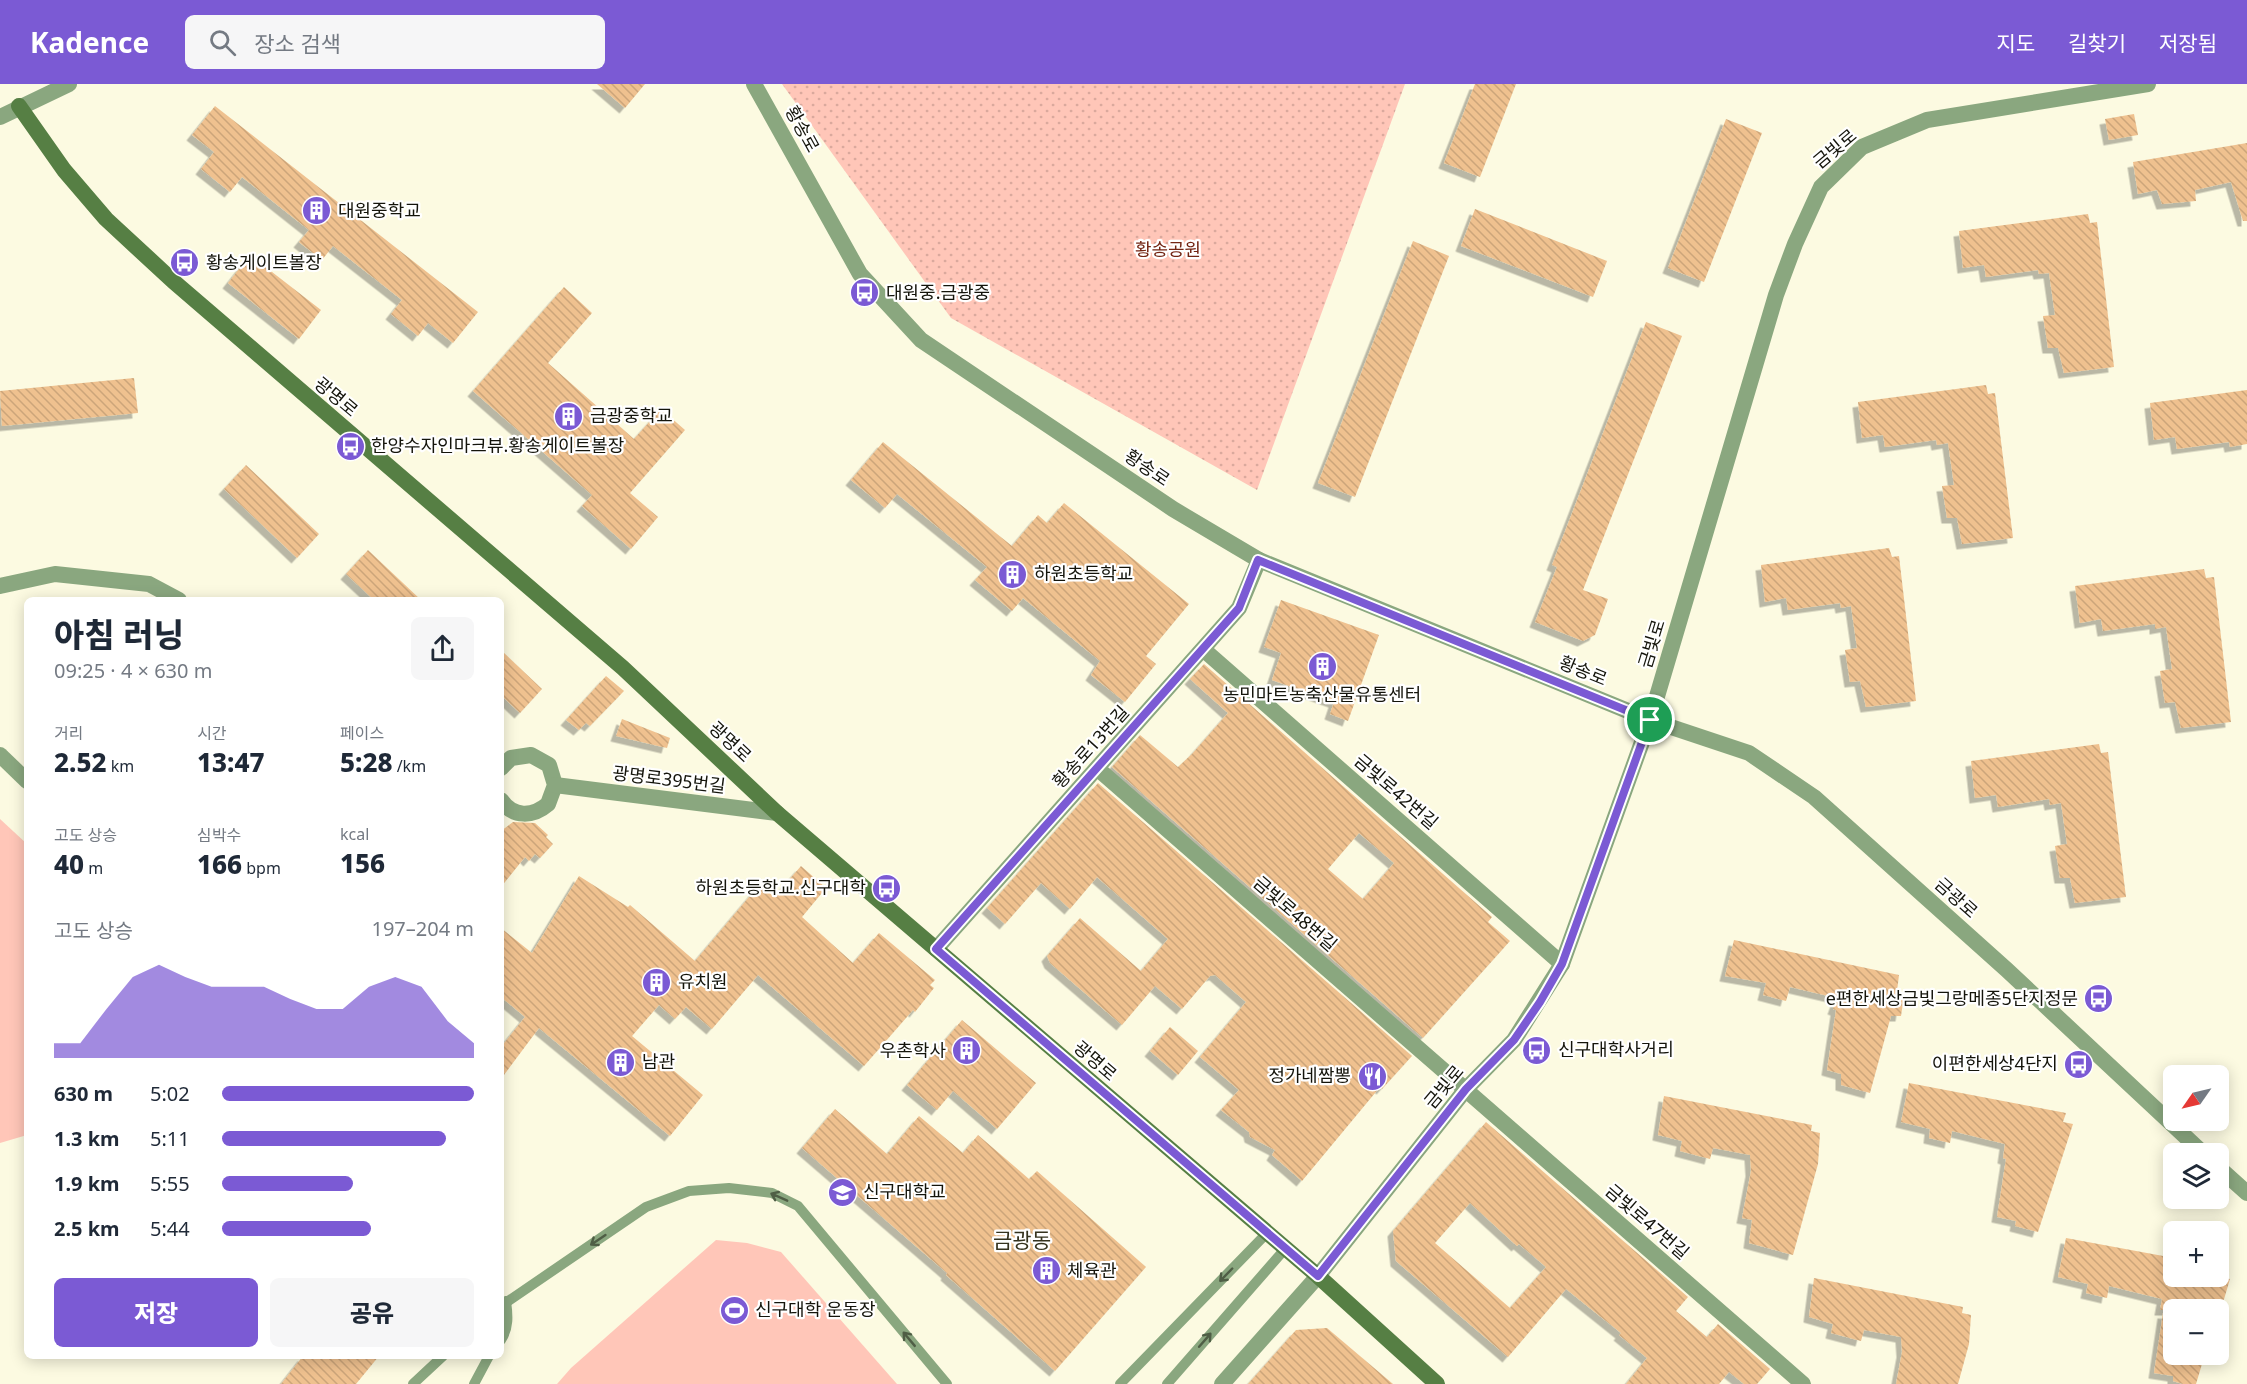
<!DOCTYPE html>
<html lang="ko">
<meta charset="utf-8">
<style>
:root{--surface:#fff;--page:#f6f6f7;--text:#1f2937;--muted:#747a83;--accent:#7b5ad4}
body{margin:0;font-family:"Noto Sans","Noto Sans KR",sans-serif;background:var(--page);color:var(--text);height:100vh;display:flex;flex-direction:column;font-size:22px;white-space:nowrap}
*{box-sizing:border-box;margin:0}
p{font-size:20px;color:var(--muted)}
.icon{flex:none;width:33px;height:33px;fill:none;stroke:currentColor;stroke-width:2;stroke-linecap:round;stroke-linejoin:round}
.map{position:relative;flex:1;overflow:hidden}
.side{position:absolute;left:24px;top:513px;width:480px;height:762px;display:flex;flex-direction:column;background:var(--surface);border-radius:9px;box-shadow:0 3px 15px #0003}
.side>*{flex:none}
.needle{width:39px;rotate:236deg}
.tools{position:absolute;left:2163px;top:981px;display:grid;gap:12px}
.tools a{display:grid;place-items:center;width:66px;height:66px;border-radius:9px;background:var(--surface);box-shadow:0 3px 15px #0003;font-size:30px}
.pin{position:absolute;display:grid;place-items:center;width:51px;height:51px;color:#fff;margin:-26px;border:3px solid #fff;border-radius:50%;box-shadow:0 2px 6px #0007}
.round{display:grid;place-items:center;flex:none;width:63px;height:63px;border-radius:9px;background:var(--page)}
.overview{display:flex;align-items:center;justify-content:space-between;height:102px;padding:0 30px}
h1{font-size:33px;font-weight:800;line-height:45px}
.stats{display:grid;grid-template-columns:repeat(3,1fr);gap:9px;height:102px;padding:6px 30px}
.stats div{display:grid;align-content:center}
.stats b{font-size:26px;font-weight:800}
.stats small{font-size:16px;font-weight:400}
.stats p{font-size:16px}
.chart{height:168px;padding:12px 30px}
.chart p{display:flex;justify-content:space-between}
.chart svg{width:100%;height:108px;margin-top:6px;fill:var(--accent);opacity:.7}
.action{display:flex;gap:12px;margin-top:auto;padding:12px 30px}
.action a{flex:1;height:69px;border-radius:9px;background:var(--accent);color:#fff;font-size:24px;font-weight:800;line-height:69px;text-align:center}
.action a+a{background:var(--page);color:var(--text)}
ul{padding:0 30px;list-style:none;font-size:20px}
li{display:grid;grid-template-columns:96px 72px 1fr;align-items:center;height:45px}
li i{height:15px;border-radius:8px;background:var(--accent)}
header{display:flex;align-items:center;gap:36px;box-sizing:border-box;height:84px;padding:0 30px;background:var(--accent);color:#fff}
header strong{font-size:28px}
nav{display:flex;gap:33px;margin-inline-start:auto;font-size:21px}
.search{width:420px;height:54px;background:var(--page);display:flex;align-items:center;gap:15px;box-sizing:border-box;padding:0 21px;border-radius:9px;color:var(--muted);font-size:22px}
.map>svg:first-child{display:block}
.grass{fill:#ffc6b8}
.park{fill:url(#park-dots)}
.building{fill:url(#building-back-hatch);fill-rule:evenodd;filter:url(#shadow)}
.lines{fill:none;stroke-linecap:round;stroke-linejoin:round}
.service{stroke:#8aa77f;stroke-width:10}
.minor{stroke:#8aa77f;stroke-width:16}
.tertiary{stroke:#8aa77f;stroke-width:16}
.secondary{stroke:#567f44;stroke-width:16}
.oneway{stroke:#4f5e45}
.route-casing{stroke:#fff;stroke-width:12}
.route{stroke:#7b5ad4;stroke-width:8}
.labels{text-anchor:middle;stroke-width:4.5;stroke-linejoin:round;paint-order:stroke}
.street-label{font-size:18px;fill:#14140b;stroke:#fff}
.poi-label{font-size:18px;fill:#14140b;stroke:#fff;text-anchor:start}
.park-label{font-size:18px;fill:#732513;stroke:#fff}
.quarter-label{font-size:21px;fill:#35331f;stroke:#fff}
</style>
<header>
<strong>Kadence</strong>
<div class="search"><svg class="icon" aria-label="search" viewBox="0 0 24 24"><circle cx="10" cy="10" r="6"/><path d="M15 15l6 6"/></svg>장소 검색</div>
<nav><a>지도</a><a>길찾기</a><a>저장됨</a></nav>
</header>
<div class="map">
<svg width="2247" height="1300" viewBox="0 0 2247 1300">
<defs>
<pattern id="park-dots" width="8" height="8" patternUnits="userSpaceOnUse" patternTransform="scale(1.5)"><rect width="8" height="8" fill="#ffc6b8"/><path d="M2 2h.1M6 6h.1" fill="none" stroke="#daa99d" stroke-width="1.8" stroke-linecap="round"/></pattern>
<pattern id="building-back-hatch" width="6" height="6" patternUnits="userSpaceOnUse" patternTransform="scale(1.5)"><rect width="6" height="6" fill="#efc18f"/><path d="M-1 5l2 2M0 0l6 6M5-1l2 2" fill="none" stroke="#cca57a"/></pattern>
<filter id="shadow"><feDropShadow dx="-5.5" dy="5.5" stdDeviation="0" flood-color="#0004"/></filter>
</defs>
<rect width="100%" height="100%" fill="#fcfae1"/>
<g class="grass">
<path d="M 0,735 L 27,760 L 27,1051 L 0,1059 Z"/>
<path d="M 716,1156 L 747,1159 L 781,1168 L 897,1300 L 557,1300 L 571,1284 Z"/>
</g>
<path class="park" d="M 782,0 L 1405,0 L 1257,406 L 951,234 Z"/>
<g class="building">
<path d="M 597,0 L 645,0 L 625,24 Z"/>
<path d="M 1475,0 L 1516,0 L 1480,93 L 1444,79 Z"/>
<path d="M 215,22 L 478,228 L 453,259 L 428,239 L 418,252 L 391,230 L 402,216 L 333,162 L 322,176 L 299,158 L 309,146 L 242,93 L 230,108 L 201,85 L 214,68 L 192,51 Z"/>
<path d="M 2134,30 L 2138,51 L 2109,56 L 2105,35 Z"/>
<path d="M 1726,35 L 1762,49 L 1704,198 L 1668,184 Z"/>
<path d="M 2247,59 L 2247,137 L 2243,137 L 2231,98 L 2195,106 L 2196,117 L 2162,120 L 2157,106 L 2138,110 L 2133,78 Z"/>
<path d="M 1475,125 L 1607,177 L 1593,213 L 1461,162 Z"/>
<path d="M 2088,130 L 2090,139 L 2097,138 L 2114,283 L 2064,289 L 2058,264 L 2048,264 L 2043,232 L 2055,231 L 2049,189 L 2039,190 L 2038,186 L 1986,193 L 1984,181 L 1963,184 L 1959,147 Z"/>
<path d="M 1413,157 L 1449,172 L 1355,413 L 1318,399 Z"/>
<path d="M 250,171 L 321,226 L 299,255 L 228,199 Z"/>
<path d="M 564,203 L 592,229 L 548,279 L 634,355 L 661,325 L 685,346 L 630,409 L 658,433 L 631,465 L 582,422 L 592,411 L 473,307 Z"/>
<path d="M 1646,238 L 1682,252 L 1583,506 L 1608,515 L 1595,551 L 1583,557 L 1535,538 L 1557,483 L 1552,481 Z"/>
<path d="M 134,294 L 138,329 L 2,342 L 0,307 Z"/>
<path d="M 1986,301 L 1988,310 L 1995,309 L 2013,454 L 1962,460 L 1957,434 L 1947,434 L 1942,402 L 1954,401 L 1948,359 L 1937,361 L 1936,356 L 1885,363 L 1883,351 L 1862,354 L 1858,318 Z"/>
<path d="M 2247,306 L 2247,360 L 2230,363 L 2229,358 L 2177,365 L 2175,353 L 2154,356 L 2150,319 Z"/>
<path d="M 883,358 L 1012,462 L 1038,431 L 1047,439 L 1064,419 L 1189,520 L 1146,572 L 1156,580 L 1125,618 L 1091,591 L 1100,577 L 1023,514 L 1012,527 L 975,496 L 987,483 L 897,410 L 885,424 L 851,396 Z"/>
<path d="M 246,381 L 319,450 L 297,474 L 224,405 Z"/>
<path d="M 1889,464 L 1892,473 L 1899,472 L 1916,617 L 1866,623 L 1860,597 L 1850,598 L 1845,566 L 1857,564 L 1851,522 L 1841,524 L 1840,519 L 1788,526 L 1786,514 L 1765,518 L 1761,481 Z"/>
<path d="M 368,466 L 421,516 L 374,516 L 346,490 Z"/>
<path d="M 2204,485 L 2206,494 L 2214,493 L 2231,638 L 2181,644 L 2175,618 L 2165,619 L 2160,587 L 2172,585 L 2166,543 L 2155,545 L 2155,540 L 2103,547 L 2101,535 L 2080,539 L 2075,502 Z"/>
<path d="M 1281,516 L 1379,551 L 1348,637 L 1330,630 L 1334,618 L 1272,596 L 1281,569 L 1264,563 Z"/>
<path d="M 501,566 L 542,605 L 520,629 L 501,611 Z"/>
<path d="M 1204,580 L 1492,833 L 1488,838 L 1510,857 L 1423,954 L 1112,683 L 1140,651 L 1178,683 L 1192,670 L 1228,629 L 1190,595 ZM 1359,749 L 1394,779 L 1363,815 L 1328,785 Z"/>
<path d="M 606,592 L 624,607 L 590,642 L 586,639 L 579,646 L 566,636 Z"/>
<path d="M 622,635 L 670,654 L 667,664 L 616,652 Z"/>
<path d="M 2099,660 L 2101,669 L 2108,668 L 2126,813 L 2075,819 L 2070,794 L 2060,794 L 2055,762 L 2067,760 L 2061,719 L 2050,721 L 2049,715 L 1998,723 L 1996,711 L 1975,714 L 1971,677 Z"/>
<path d="M 1098,699 L 1412,972 L 1382,1005 L 1380,1003 L 1302,1097 L 1272,1071 L 1275,1066 L 1250,1053 L 1249,1048 L 1221,1026 L 1239,1006 L 1200,973 L 1246,918 L 1215,891 L 1210,892 L 1182,925 L 1155,902 L 1122,941 L 1050,879 L 1047,872 L 1080,834 L 1141,887 L 1168,855 L 1097,793 L 1070,825 L 1041,799 L 1005,840 L 987,824 Z"/>
<path d="M 513,738 L 535,739 L 548,751 L 546,753 L 553,760 L 540,774 L 535,770 L 529,777 L 525,773 L 501,803 L 501,747 Z"/>
<path d="M 801,782 L 826,804 L 802,833 L 853,879 L 879,849 L 935,896 L 930,901 L 934,904 L 915,928 L 913,926 L 864,982 L 758,891 L 712,945 L 686,923 L 675,935 L 659,921 L 632,952 L 703,1011 L 670,1052 L 539,944 L 501,995 L 501,963 L 525,933 L 501,913 L 501,844 L 532,869 L 579,792 L 628,823 L 630,821 L 695,877 L 760,800 L 774,813 Z"/>
<path d="M 1734,856 L 1899,891 L 1897,907 L 1904,912 L 1901,932 L 1891,932 L 1870,1009 L 1841,1001 L 1841,990 L 1827,986 L 1836,926 L 1833,925 L 1837,914 L 1790,903 L 1786,917 L 1763,911 L 1766,899 L 1725,892 Z"/>
<path d="M 962,936 L 1036,999 L 997,1045 L 953,1007 L 937,1026 L 907,1001 Z"/>
<path d="M 1170,943 L 1198,967 L 1178,991 L 1150,967 Z"/>
<path d="M 1909,999 L 2066,1029 L 2063,1038 L 2073,1040 L 2038,1148 L 2015,1142 L 2016,1137 L 1997,1133 L 2006,1075 L 2003,1074 L 2005,1060 L 1952,1047 L 1950,1059 L 1929,1054 L 1930,1045 L 1901,1038 Z"/>
<path d="M 1664,1012 L 1812,1041 L 1811,1047 L 1820,1049 L 1818,1080 L 1793,1171 L 1749,1159 L 1752,1136 L 1742,1134 L 1751,1087 L 1750,1071 L 1713,1064 L 1710,1075 L 1680,1067 L 1682,1057 L 1658,1051 Z"/>
<path d="M 835,1025 L 887,1070 L 919,1032 L 963,1069 L 978,1051 L 1029,1095 L 1037,1087 L 1146,1183 L 1055,1287 L 946,1191 L 947,1189 L 802,1064 Z"/>
<path d="M 1486,1038 L 1688,1213 L 1676,1227 L 1707,1253 L 1718,1240 L 1770,1285 L 1757,1300 L 1744,1300 L 1729,1288 L 1719,1300 L 1626,1300 L 1647,1274 L 1619,1251 L 1621,1249 L 1566,1205 L 1508,1273 L 1396,1177 L 1393,1147 ZM 1470,1119 L 1517,1162 L 1519,1160 L 1546,1183 L 1510,1224 L 1435,1159 Z"/>
<path d="M 2066,1154 L 2174,1174 L 2174,1192 L 2219,1192 L 2230,1195 L 2222,1222 L 2211,1219 L 2210,1226 L 2160,1226 L 2162,1215 L 2109,1202 L 2107,1214 L 2086,1209 L 2088,1200 L 2058,1193 Z"/>
<path d="M 1814,1194 L 1963,1223 L 1962,1229 L 1971,1231 L 1969,1260 L 1958,1300 L 1896,1300 L 1902,1268 L 1901,1253 L 1864,1246 L 1861,1257 L 1831,1249 L 1833,1240 L 1809,1233 Z"/>
<path d="M 2163,1229 L 2174,1230 L 2174,1270 L 2205,1270 L 2196,1300 L 2183,1300 L 2173,1297 L 2173,1292 L 2154,1289 Z"/>
<path d="M 1327,1244 L 1393,1300 L 1248,1300 L 1296,1246 Z"/>
<path d="M 303,1272 L 379,1272 L 356,1300 L 281,1300 Z"/>
</g>
<g class="lines">
<g class="service">
<path d="M 501,1222 L 646,1123 L 689,1107 L 729,1104 L 772,1109 L 798,1122 L 947,1300"/>
<path d="M 501,1256 C 509,1244 508,1231 506,1217"/>
<path d="M 413,1300 L 443,1272"/>
<path d="M 474,1300 L 489,1272"/>
<path d="M 1120,1300 L 1267,1149"/>
<path d="M 1167,1300 L 1285,1165"/>
</g>
<g class="minor">
<path d="M 0,502 L 55,490 L 149,500 L 179,516"/>
<path d="M 1204,566 L 1562,880"/>
<path d="M 0,671 L 27,697"/>
<path d="M 501,684 L 511,674 L 531,671 L 549,681 L 555,701 L 548,720 C 533,733 513,734 501,716"/>
<path d="M 1098,685 L 1803,1300"/>
<path d="M 555,701 L 777,729"/>
<path d="M 936,865 L 1239,524 L 1259,476"/>
</g>
<g class="tertiary">
<path d="M 754,0 L 860,190 L 921,256 L 1173,425 L 1259,476 L 1650,636 L 1749,669 L 1814,713 L 2007,886 L 2204,1070"/>
<path d="M 0,33 L 69,0"/>
<path d="M 2218,1083 L 2247,1109"/>
<path d="M 1222,1300 L 1318,1192 L 1466,1005 L 1514,956 L 1562,880 L 1650,636 L 1776,211 L 1795,160 L 1821,103 L 1862,63 L 1927,36 L 2148,0"/>
</g>
<path class="secondary" d="M 19,22 L 64,86 L 106,135 L 173,197 L 623,584 L 777,729 L 1318,1192 L 1437,1300"/>
</g>
<defs><path id="oneway-shaft" d="M-6 0H5M1.5-3L5.5 0L1.5 3" fill="none" stroke-width="1.6" stroke-linecap="round" stroke-linejoin="round" transform="scale(1.5)"/></defs>
<g class="oneway">
<use href="#oneway-shaft" transform="translate(779 1113) rotate(-156)"/>
<use href="#oneway-shaft" transform="translate(598 1156) rotate(146)"/>
<use href="#oneway-shaft" transform="translate(1226 1191) rotate(134)"/>
<use href="#oneway-shaft" transform="translate(909 1255) rotate(-130)"/>
<use href="#oneway-shaft" transform="translate(1205 1256) rotate(-49)"/>
</g>
<g class="lines">
<defs>
<path id="route" d="M 1258,476 L 1650,636 L 1562,880 L 1540,918 L 1514,956 L 1466,1005 L 1318,1192 L 936,865 L 1239,524 Z"/>
</defs>
<use href="#route" class="route-casing"/>
<use href="#route" class="route"/>
</g>
<defs>
<symbol id="building-disc" viewBox="-11 -11 22 22"><circle r="9.5" fill="#7b5ad4" stroke="#fff"/><path d="M-4-6H4V6H1V3H-1V6H-4ZM-2.5-4.3h1.7v1.8h-1.7ZM.8-4.3h1.7v1.8H.8ZM-2.5-1h1.7V.8h-1.7ZM.8-1h1.7V.8H.8Z" fill="#fff"/></symbol>
<symbol id="bus-disc" viewBox="-11 -11 22 22"><circle r="9.5" fill="#7b5ad4" stroke="#fff"/><path d="M-5-6H5V4H4V6H2V4H-2V6H-4V4H-5ZM-3.5-4V0h7V-4ZM-3.5 1.2v1.5H-2V1.2ZM2 1.2v1.5H3.5V1.2Z" fill="#fff"/></symbol>
<symbol id="restaurant-disc" viewBox="-11 -11 22 22"><circle r="9.5" fill="#7b5ad4" stroke="#fff"/><path d="M-5-6h1v4h1v-4h1v4h1v-4h1v5L-1.5 .5V6h-2V.5L-5-1ZM5-6V6H3V1.5H1.5Q1.5-4 5-6Z" fill="#fff"/></symbol>
<symbol id="university-disc" viewBox="-11 -11 22 22"><circle r="9.5" fill="#7b5ad4" stroke="#fff"/><path d="M0-5L7-2L0 1L-7-2ZM-4 1L0 2.5L4 1V4Q0 6-4 4Z" fill="#fff"/></symbol>
<symbol id="stadium-disc" viewBox="-11 -11 22 22"><circle r="9.5" fill="#7b5ad4" stroke="#fff"/><path d="M0-5a6.5 5 0 1 0 0 10a6.5 5 0 1 0 0-10ZM-3.5-1.8h7v3.6h-7Z" fill="#fff"/></symbol>
</defs>
<g fill-rule="evenodd">
<use href="#building-disc" x="300" y="110" width="33" height="33"/>
<use href="#bus-disc" x="168" y="162" width="33" height="33"/>
<use href="#bus-disc" x="848" y="192" width="33" height="33"/>
<use href="#building-disc" x="552" y="316" width="33" height="33"/>
<use href="#bus-disc" x="334" y="346" width="33" height="33"/>
<use href="#building-disc" x="996" y="474" width="33" height="33"/>
<use href="#building-disc" x="1306" y="566" width="33" height="33"/>
<use href="#bus-disc" x="870" y="788" width="33" height="33"/>
<use href="#building-disc" x="640" y="882" width="33" height="33"/>
<use href="#bus-disc" x="2082" y="898" width="33" height="33"/>
<use href="#bus-disc" x="1520" y="950" width="33" height="33"/>
<use href="#building-disc" x="950" y="950" width="33" height="33"/>
<use href="#building-disc" x="604" y="962" width="33" height="33"/>
<use href="#bus-disc" x="2062" y="964" width="33" height="33"/>
<use href="#restaurant-disc" x="1356" y="976" width="33" height="33"/>
<use href="#university-disc" x="826" y="1092" width="33" height="33"/>
<use href="#building-disc" x="1030" y="1170" width="33" height="33"/>
<use href="#stadium-disc" x="718" y="1210" width="33" height="33"/>
</g>
<g class="labels">
<g class="street-label">
<text transform="translate(802 45) rotate(61)" y="6">황송로</text>
<text transform="translate(1835 65) rotate(-40)" y="6">금빛로</text>
<text transform="translate(336 313) rotate(40)" y="6">광명로</text>
<text transform="translate(1147 384) rotate(34)" y="6">황송로</text>
<text transform="translate(1652 560) rotate(-73)" y="6">금빛로</text>
<text transform="translate(1583 587) rotate(22)" y="6">황송로</text>
<text transform="translate(730 658) rotate(43)" y="6">광명로</text>
<text transform="translate(1091 663) rotate(-48)" y="6">황송로13번길</text>
<text transform="translate(669 696) rotate(7)" y="6">광명로395번길</text>
<text transform="translate(1396 708) rotate(41)" y="6">금빛로42번길</text>
<text transform="translate(1956 814) rotate(42)" y="6">금광로</text>
<text transform="translate(1295 830) rotate(41)" y="6">금빛로48번길</text>
<text transform="translate(1095 977) rotate(41)" y="6">광명로</text>
<text transform="translate(1444 1003) rotate(-50)" y="6">금빛로</text>
<text transform="translate(1647 1138) rotate(41)" y="6">금빛로47번길</text>
</g>
<g class="poi-label">
<text x="338" y="133">대원중학교</text>
<text x="206" y="185">황송게이트볼장</text>
<text x="886" y="215">대원중.금광중</text>
<text x="590" y="338">금광중학교</text>
<text x="371" y="368">한양수자인마크뷰.황송게이트볼장</text>
<text x="1034" y="496">하원초등학교</text>
<text x="1322" y="617" text-anchor="middle">농민마트농축산물유통센터</text>
<text x="866" y="810" text-anchor="end">하원초등학교.신구대학</text>
<text x="678" y="904">유치원</text>
<text x="2078" y="921" text-anchor="end">e편한세상금빛그랑메종5단지정문</text>
<text x="1558" y="972">신구대학사거리</text>
<text x="946" y="973" text-anchor="end">우촌학사</text>
<text x="642" y="984">남관</text>
<text x="2058" y="986" text-anchor="end">이편한세상4단지</text>
<text x="1351" y="998" text-anchor="end">정가네짬뽕</text>
<text x="863" y="1114">신구대학교</text>
<text x="1067" y="1193">체육관</text>
<text x="755" y="1232">신구대학 운동장</text>
</g>
<g class="park-label">
<text x="1168" y="172">황송공원</text>
</g>
<g class="quarter-label">
<text x="1022" y="1164">금광동</text>
</g>
</g>
</svg>
<div class="tools">
<a><svg class="needle" viewBox="-14 -14 28 28"><path d="M0-13l5 13h-10z" fill="#e53935"/><path d="M0 13l5-13h-10z" fill="#747a83"/></svg></a>
<a><svg class="icon" aria-label="layers" viewBox="0 0 24 24"><path d="M12 4l9 5-9 5-9-5zM3 14l9 5 9-5"/></svg></a>
<a>+</a>
<a>−</a>
</div>
<div class="pin" style="left:1650px;top:636px;background:#1e9e55"><svg class="icon" aria-label="arrive" viewBox="0 0 24 24"><path d="M6 21V4h12l-3 4 3 4H6"/></svg></div>
<section class="side">
<div class="overview"><div><h1>아침 러닝</h1><p>09:25 · 4 × 630 m</p></div><a class="round"><svg class="icon" aria-label="share" viewBox="0 0 24 24"><path d="M12 15V3M7 8l5-5 5 5M5 13v7h14v-7"/></svg></a></div>
<div class="stats">
<div><p>거리</p><b>2.52<small> km</small></b></div>
<div><p>시간</p><b>13:47</b></div>
<div><p>페이스</p><b>5:28<small> /km</small></b></div>
</div>
<div class="stats">
<div><p>고도 상승</p><b>40<small> m</small></b></div>
<div><p>심박수</p><b>166<small> bpm</small></b></div>
<div><p>kcal</p><b>156</b></div>
</div>
<div class="chart"><p><span>고도 상승</span>197–204 m</p>
<svg viewBox="0 0 160 44" preserveAspectRatio="none"><path d="M0 44V38L10 38L20 24L30 11L40 6L50 11L60 15L70 15L80 15L90 20L100 24L110 24L120 15L130 11L140 15L150 29L160 38V44z"/></svg>
</div>
<ul>
<li><b>630 m</b>5:02<i style="width:100%"></i></li>
<li><b>1.3 km</b>5:11<i style="width:89%"></i></li>
<li><b>1.9 km</b>5:55<i style="width:52%"></i></li>
<li><b>2.5 km</b>5:44<i style="width:59%"></i></li>
</ul>
<div class="action"><a>저장</a><a>공유</a></div>
</section>
</div>
